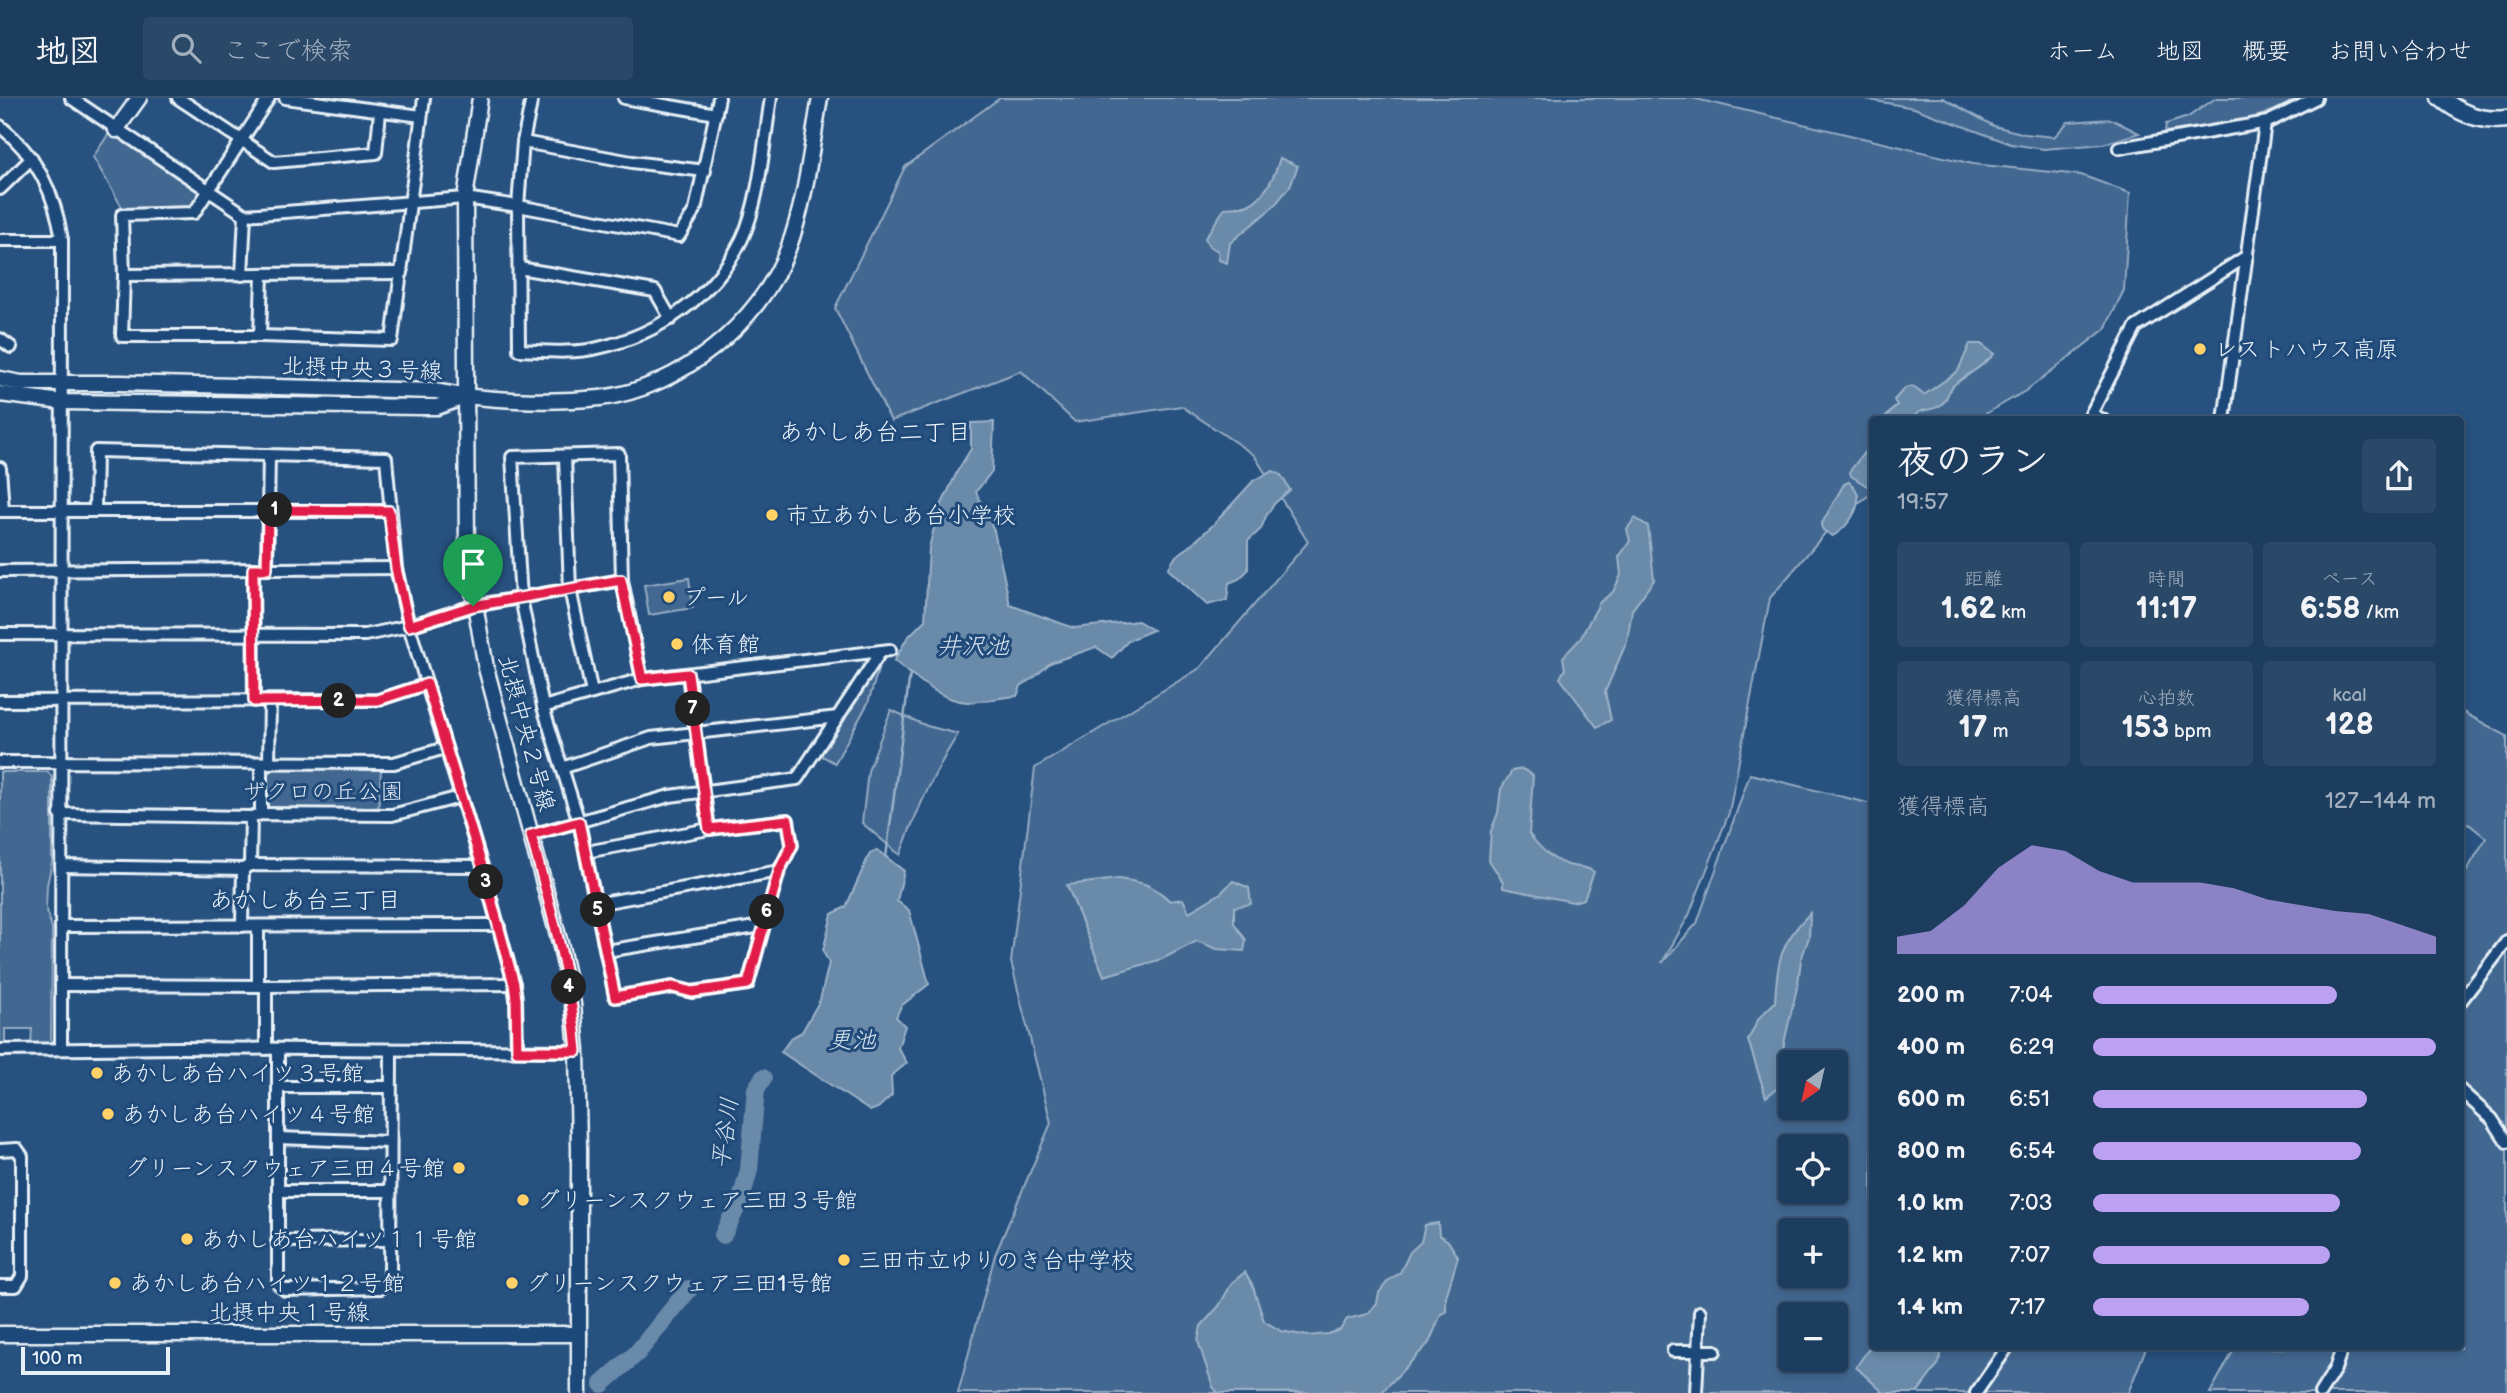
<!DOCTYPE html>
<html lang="ja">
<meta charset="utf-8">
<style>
:root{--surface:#1d3d5f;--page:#2a4868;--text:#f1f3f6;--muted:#a0aebd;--line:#3b5674;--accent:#bca0f2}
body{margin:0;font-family:"Balsamiq Sans","Klee One",sans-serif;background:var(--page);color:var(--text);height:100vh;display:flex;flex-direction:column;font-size:26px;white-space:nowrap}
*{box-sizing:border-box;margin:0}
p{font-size:23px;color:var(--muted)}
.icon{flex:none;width:38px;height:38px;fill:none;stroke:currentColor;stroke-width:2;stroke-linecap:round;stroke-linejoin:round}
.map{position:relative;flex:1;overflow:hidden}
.drawer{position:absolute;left:1869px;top:318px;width:595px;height:934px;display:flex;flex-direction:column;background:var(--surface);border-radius:7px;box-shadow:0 4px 10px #0003,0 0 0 2px var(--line)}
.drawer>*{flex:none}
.needle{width:46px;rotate:214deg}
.fabs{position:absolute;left:1778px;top:952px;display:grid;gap:14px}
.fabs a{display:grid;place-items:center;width:70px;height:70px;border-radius:7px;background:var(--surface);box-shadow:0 4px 10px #0003,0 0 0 2px var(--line);font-size:35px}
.scale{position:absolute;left:21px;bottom:18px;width:149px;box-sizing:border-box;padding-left:7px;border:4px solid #e8f1f8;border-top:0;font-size:19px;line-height:24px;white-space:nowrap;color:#e8f1f8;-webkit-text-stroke:5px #1f4a7a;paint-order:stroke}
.pin{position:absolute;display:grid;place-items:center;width:60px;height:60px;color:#fff;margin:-72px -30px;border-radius:50% 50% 50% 0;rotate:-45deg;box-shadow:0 0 7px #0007}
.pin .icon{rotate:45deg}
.km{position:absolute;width:35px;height:35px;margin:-18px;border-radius:50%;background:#222;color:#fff;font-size:19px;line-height:35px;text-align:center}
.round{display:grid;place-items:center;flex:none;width:74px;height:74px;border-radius:7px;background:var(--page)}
.head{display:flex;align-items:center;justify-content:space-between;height:119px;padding:0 28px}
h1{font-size:38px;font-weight:700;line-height:52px}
.stats{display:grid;grid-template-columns:repeat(3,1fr);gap:10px;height:119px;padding:7px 28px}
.stats div{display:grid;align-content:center;border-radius:7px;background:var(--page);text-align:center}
.stats b{font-size:30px;font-weight:700}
.stats small{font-size:19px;font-weight:400}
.stats p{font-size:19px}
.chart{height:196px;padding:14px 28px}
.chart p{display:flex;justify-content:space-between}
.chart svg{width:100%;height:126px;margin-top:7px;fill:var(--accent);opacity:.7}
ul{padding:0 28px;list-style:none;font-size:23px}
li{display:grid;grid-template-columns:112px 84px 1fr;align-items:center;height:52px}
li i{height:18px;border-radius:9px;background:var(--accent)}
header{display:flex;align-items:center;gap:42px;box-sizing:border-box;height:98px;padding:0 35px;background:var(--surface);border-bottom:2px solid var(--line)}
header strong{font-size:33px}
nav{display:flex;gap:38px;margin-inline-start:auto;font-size:24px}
.search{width:490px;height:63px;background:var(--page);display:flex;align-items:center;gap:18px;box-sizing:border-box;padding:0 24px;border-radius:7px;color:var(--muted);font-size:26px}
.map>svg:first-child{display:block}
.green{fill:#436891;stroke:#96acc4;stroke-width:2;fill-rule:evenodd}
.water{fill:#6b8aaa;stroke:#9db3c9;stroke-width:2}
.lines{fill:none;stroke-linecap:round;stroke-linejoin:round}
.stream{stroke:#9db3c9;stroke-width:2.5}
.river{stroke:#6b8aaa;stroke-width:18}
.minor-casing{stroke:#e8f1f8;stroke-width:16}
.tertiary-casing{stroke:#e8f1f8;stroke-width:19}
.secondary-casing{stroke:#e8f1f8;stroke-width:21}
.minor{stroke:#1f4a7a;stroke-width:10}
.tertiary{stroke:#1f4a7a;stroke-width:14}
.secondary{stroke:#1f4a7a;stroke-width:16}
.route-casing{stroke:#fff;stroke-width:14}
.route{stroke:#e11d48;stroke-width:9}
.poi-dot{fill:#ffd166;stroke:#1f4a7a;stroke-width:2.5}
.labels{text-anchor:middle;stroke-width:6;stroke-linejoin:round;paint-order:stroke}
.poi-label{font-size:23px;fill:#e8f1f8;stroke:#1f4a7a;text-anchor:start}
.street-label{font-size:23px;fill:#e8f1f8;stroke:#1f4a7a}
.park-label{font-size:23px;fill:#d8e3ee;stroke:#1f4a7a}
.neighbourhood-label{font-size:24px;fill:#e8f1f8;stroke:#1f4a7a}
.water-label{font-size:24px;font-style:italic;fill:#d5e2ec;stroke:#1f4a7a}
</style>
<header>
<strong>地図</strong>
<div class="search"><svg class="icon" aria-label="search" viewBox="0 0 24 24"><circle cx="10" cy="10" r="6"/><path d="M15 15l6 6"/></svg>ここで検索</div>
<nav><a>ホーム</a><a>地図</a><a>概要</a><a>お問い合わせ</a></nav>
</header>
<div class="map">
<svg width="2507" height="1295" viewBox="0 0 2507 1295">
<rect width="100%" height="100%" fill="#27517f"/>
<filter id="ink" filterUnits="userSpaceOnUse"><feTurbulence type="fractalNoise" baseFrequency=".0143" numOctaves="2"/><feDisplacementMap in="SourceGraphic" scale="14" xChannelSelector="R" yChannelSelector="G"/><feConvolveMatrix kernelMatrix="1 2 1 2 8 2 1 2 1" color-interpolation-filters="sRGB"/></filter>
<g filter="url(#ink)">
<g class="green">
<path d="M 1000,0 L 1692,0 L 1973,66 L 2081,77 L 2130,95 L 2124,192 L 2105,231 L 2027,292 L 1975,322 L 1872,322 L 1872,395 L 1837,421 L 1770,500 L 1729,715 L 1689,817 L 1662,865 L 1697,825 L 1750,676 L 1872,706 L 1872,1250 L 2146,1250 L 2128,1295 L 958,1295 L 995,1157 L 1051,1025 L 1011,864 L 1035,670 L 1200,570 L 1308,444 L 1254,357 L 1181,308 L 1075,324 L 1021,273 L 891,323 L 835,210 L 905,69 ZM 1790,964 L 1836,964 L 1836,1010 L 1790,1010 ZM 1790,1048 L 1836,1048 L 1836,1094 L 1790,1094 ZM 1790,1132 L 1836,1132 L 1836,1178 L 1790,1178 ZM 1790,1216 L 1836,1216 L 1836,1262 L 1790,1262 Z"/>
<path d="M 1859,0 L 1943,0 L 1994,28 L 2025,36 L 2054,39 L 2068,24 L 2111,21 L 2139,35 L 2103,46 L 2044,51 L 2011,46 L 1914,10 Z"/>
<path d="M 2216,0 L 2297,0 C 2259,26 2209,27 2165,34 L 2166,26 L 2188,19 Z"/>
<path d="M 110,34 L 201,96 L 192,111 L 123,111 L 93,59 Z"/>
<path d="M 689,480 L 693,510 L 649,517 L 644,487 Z"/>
<path d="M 882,559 L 868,605 L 835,665 L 818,656 Z"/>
<path d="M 891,612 L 927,628 L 958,636 C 934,674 916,714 900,757 L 862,725 L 868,673 Z"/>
<path d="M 2461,613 L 2507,638 L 2507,1295 L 2210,1295 L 2235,1250 L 2460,1250 L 2460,784 L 2486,740 L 2470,727 L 2461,724 Z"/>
<path d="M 275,670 L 381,671 L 378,717 L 273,716 L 266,709 L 266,677 Z"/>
<path d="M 0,674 L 48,674 L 52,679 L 52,764 L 47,787 L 46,810 L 52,831 L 51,947 L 31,947 L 32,931 L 5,931 L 5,947 L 0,947 Z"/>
</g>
<g class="water">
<path d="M 1280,60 L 1298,68 L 1290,88 L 1274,108 L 1230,145 L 1227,165 L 1219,162 L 1218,153 L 1209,148 L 1205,140 L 1225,110 C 1232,109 1242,110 1248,107 C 1265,99 1275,77 1280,60 Z"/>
<path d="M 1970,246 L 1981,246 L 1994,256 C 1984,268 1968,276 1955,286 C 1949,291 1948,298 1944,304 C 1935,313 1928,310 1919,314 C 1916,316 1914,319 1910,321 C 1904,324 1891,322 1883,322 L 1897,307 L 1894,302 L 1905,290 L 1912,288 L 1924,297 L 1958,273 Z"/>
<path d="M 994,324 L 992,373 L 976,394 L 994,433 L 1010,507 L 1074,530 L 1138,523 L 1153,532 L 1129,542 L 1112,560 L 1096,549 L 1050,565 L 1036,578 L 1021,588 L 1017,598 C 1001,599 983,604 967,604 C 940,603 915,578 894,563 L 907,540 L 925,522 L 929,450 L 938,414 L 958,372 L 971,351 L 971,325 Z"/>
<path d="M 1872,344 L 1872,391 L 1851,378 L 1850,373 Z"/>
<path d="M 1273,373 L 1281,377 L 1290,392 L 1275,405 L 1267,416 L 1261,431 L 1248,443 L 1248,472 L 1239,481 L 1229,485 L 1227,502 L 1207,507 L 1168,471 L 1176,458 L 1189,449 L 1214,426 L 1254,382 Z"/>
<path d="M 1849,384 C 1870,400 1850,428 1833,438 L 1823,432 L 1821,427 L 1844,386 Z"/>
<path d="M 1635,420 L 1648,428 L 1654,482 L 1632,512 L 1627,543 L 1605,594 L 1611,622 L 1597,629 L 1560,580 L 1565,571 L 1563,559 L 1580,541 L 1600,504 L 1613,494 L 1621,477 L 1619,459 L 1630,443 L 1627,431 Z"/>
<path d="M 1522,671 L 1533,677 L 1529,736 C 1539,749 1551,762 1568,767 C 1578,770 1585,767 1594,774 L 1584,801 L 1573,804 L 1503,790 L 1503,784 L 1489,762 L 1491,733 L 1498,715 L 1501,691 L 1512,673 Z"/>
<path d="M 877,752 L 904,773 L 897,803 L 909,812 L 929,886 L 901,908 L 896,919 L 905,928 L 898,950 L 907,965 L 891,978 L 892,997 L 878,1010 L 870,1013 L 781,954 L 791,940 L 802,934 L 820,902 L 829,865 L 823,853 L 832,816 L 846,809 L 870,755 Z"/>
<path d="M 1118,781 C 1142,784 1152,786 1170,803 L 1183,801 L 1189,814 L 1221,795 L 1233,783 L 1249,790 L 1251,806 L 1234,809 L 1234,825 L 1246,842 L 1244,853 L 1217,851 L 1197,843 L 1162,861 L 1104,878 L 1067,787 Z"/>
<path d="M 1810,815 L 1809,839 L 1801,862 L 1798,885 L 1784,945 L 1780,988 L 1766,999 L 1748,942 L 1759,920 L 1775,904 C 1777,863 1780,845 1810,815 Z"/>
<path d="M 1438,1125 L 1439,1137 L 1448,1143 L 1458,1159 L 1446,1199 L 1446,1214 L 1441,1216 L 1429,1245 L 1382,1294 L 1218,1295 L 1213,1289 L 1198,1243 L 1201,1228 L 1219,1208 L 1232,1185 L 1245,1174 L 1252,1186 L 1264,1223 L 1281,1233 L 1307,1238 L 1328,1236 L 1340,1232 L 1347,1221 L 1367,1216 L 1377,1205 L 1379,1195 L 1388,1183 L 1400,1175 L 1410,1154 L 1421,1144 L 1425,1127 Z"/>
<path d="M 1872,1246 L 1872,1250 L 1941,1250 L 1939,1265 L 1917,1295 L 1884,1295 L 1856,1269 Z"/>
</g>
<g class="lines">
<path class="stream" d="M 886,759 L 910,575"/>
<g class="river">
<path d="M 723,1137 L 742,1098 L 749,1072 L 756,991 L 763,980"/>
<path d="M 602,1286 L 637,1255 L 689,1191"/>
</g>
<defs>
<g id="minor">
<path d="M 71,0 L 245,117 L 465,100 L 518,108 L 679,138 L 695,112 L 719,0"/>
<path d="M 178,0 L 274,64 L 376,55 L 380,14"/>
<path d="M 269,0 L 194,115 L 122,117 L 124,177 L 122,238 L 260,238 L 392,242 L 424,0"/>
<path d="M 285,0 L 421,18"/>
<path d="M 532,0 L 523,44 L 518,108 L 519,252 C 544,253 573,256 598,250 C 660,236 714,198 742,141 C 760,103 764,42 771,0"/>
<path d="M 624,0 L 716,16"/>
<path d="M 0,28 C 37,58 55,95 62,142 L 61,951"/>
<path d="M 523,44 L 632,64 L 705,73"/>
<path d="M 2119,50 L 2268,24 L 2316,0"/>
<path d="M 0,91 L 32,60"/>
<path d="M 0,142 L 62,142"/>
<path d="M 519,170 L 655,193 L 671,221"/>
<path d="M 124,177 L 402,175"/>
<path d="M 242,177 L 245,117"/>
<path d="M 260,238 L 262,177"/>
<path d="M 0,241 L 11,249"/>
<path d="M 2103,322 L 2091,316 L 2136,229 L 2247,158"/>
<path d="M 2224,322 L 2265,25"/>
<path d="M 565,359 L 570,491 L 592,595"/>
<path d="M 0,370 L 3,412"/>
<path d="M 0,413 L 389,413"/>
<path d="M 95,413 L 96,353 L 386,360 L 396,470 L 409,528 L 482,768 L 514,886 L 516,901 L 517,952"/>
<path d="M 253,471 L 254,603"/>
<path d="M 267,471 L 269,357"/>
<path d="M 0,473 L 396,470"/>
<path d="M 0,536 L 365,537 L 409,528 L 473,508 L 622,482"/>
<path d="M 688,577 L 709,731"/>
<path d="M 0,603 L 378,602 L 427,586"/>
<path d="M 543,609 L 642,581 L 890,552"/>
<path d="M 0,664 L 394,665 L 445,650"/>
<path d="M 269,666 L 270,603"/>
<path d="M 562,670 L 651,640 L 838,619"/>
<path d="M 60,716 L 251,719 L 261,716 L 392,717 L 460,699"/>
<path d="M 261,716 L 261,666"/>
<path d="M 531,737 L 670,698 L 797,681 L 881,553"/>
<path d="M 586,754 L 709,731 L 788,722 L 792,747 L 779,773 L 748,886 L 692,894 L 673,889 L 615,899 L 579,724 L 543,609 L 521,500 L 512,359 L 619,356 L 622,482 L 642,581"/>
<path d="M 250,767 L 251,719"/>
<path d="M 61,768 L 243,771 L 250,767 L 482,768"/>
<path d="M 596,806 L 779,773"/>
<path d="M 61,828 L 499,827"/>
<path d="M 242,828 L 243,771"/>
<path d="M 606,853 L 762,828"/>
<path d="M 61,887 L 266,888 L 514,886"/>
<path d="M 258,888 L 258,828"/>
<path d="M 266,888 L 266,951"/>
<path d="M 2460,904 L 2507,843"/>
<path d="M 278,951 L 278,1186 L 285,1192 L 381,1190 L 390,1183 L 391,952"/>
<path d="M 0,952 L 181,950 L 577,953"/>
<path d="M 278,989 L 390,989"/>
<path d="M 2460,992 L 2492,1021 L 2507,1044"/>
<path d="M 278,1040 L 390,1044"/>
<path d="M 0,1052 L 17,1051 L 22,1058 L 22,1178 L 16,1188 L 0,1188"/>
<path d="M 278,1093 L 390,1093"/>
<path d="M 277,1143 L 389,1142"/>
<path d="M 1673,1253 L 1715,1253"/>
<path d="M 1696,1295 L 1700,1214"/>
<path d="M 1976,1295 L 2007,1250"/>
<path d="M 2320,1295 L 2335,1271 L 2342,1250"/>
</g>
<g id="tertiary">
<path d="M 480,0 L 465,100 L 467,460 L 486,570 L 561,849 L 573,906 L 577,953 L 579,1050 L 579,1295"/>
<path d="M 116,32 L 139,0"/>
<path d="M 0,281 L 21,285 L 120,285 L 435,293 C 485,303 549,305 600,300 C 679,291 760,225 788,151 C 806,103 811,50 820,0"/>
<path d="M 0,296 L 62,304 L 421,309 L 437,309 L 464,299"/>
<path d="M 0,1236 L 579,1236"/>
</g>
<path id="secondary" d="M 2441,0 C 2460,16 2482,24 2507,21"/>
</defs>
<use href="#minor" class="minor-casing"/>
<use href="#tertiary" class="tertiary-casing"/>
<use href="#secondary" class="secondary-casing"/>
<use href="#minor" class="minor"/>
<use href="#tertiary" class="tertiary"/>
<use href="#secondary" class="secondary"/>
</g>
</g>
<g class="lines" filter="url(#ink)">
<defs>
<path id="route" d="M 268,412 L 389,413 L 396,470 L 409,528 L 473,508 L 621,482 L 642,581 L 688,576 L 709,731 L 788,722 L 792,747 L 779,773 L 748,886 L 692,894 L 673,889 L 615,899 L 579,724 L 531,737 C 550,809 571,878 577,953 L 517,953 L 516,901 L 514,886 L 482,768 L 427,586 L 378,602 L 254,603 L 253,471 L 267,471 Z"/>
</defs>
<use href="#route" class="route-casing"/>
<use href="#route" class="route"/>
</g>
<g class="poi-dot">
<circle cx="2200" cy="251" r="7"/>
<circle cx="772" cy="417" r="7"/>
<circle cx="669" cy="499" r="7"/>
<circle cx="677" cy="546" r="7"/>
<circle cx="97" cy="975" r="7"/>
<circle cx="108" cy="1016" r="7"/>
<circle cx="459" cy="1070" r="7"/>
<circle cx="523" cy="1102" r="7"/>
<circle cx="187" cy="1141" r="7"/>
<circle cx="844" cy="1162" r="7"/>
<circle cx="115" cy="1185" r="7"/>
<circle cx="512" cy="1185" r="7"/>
</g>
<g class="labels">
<g class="poi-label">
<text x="2214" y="259">レストハウス高原</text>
<text x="786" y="425">市立あかしあ台小学校</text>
<text x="683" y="507">プール</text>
<text x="691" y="554">体育館</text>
<text x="111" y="983">あかしあ台ハイツ３号館</text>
<text x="122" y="1024">あかしあ台ハイツ４号館</text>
<text x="445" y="1078" text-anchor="end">グリーンスクウェア三田４号館</text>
<text x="537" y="1110">グリーンスクウェア三田３号館</text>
<text x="201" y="1149">あかしあ台ハイツ１１号館</text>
<text x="858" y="1170">三田市立ゆりのき台中学校</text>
<text x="129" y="1193">あかしあ台ハイツ１２号館</text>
<text x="526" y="1193">グリーンスクウェア三田1号館</text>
</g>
<g class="street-label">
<text transform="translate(362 270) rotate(2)" y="8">北摂中央３号線</text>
<text transform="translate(527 635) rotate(75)" y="8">北摂中央２号線</text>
<text x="289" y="1222">北摂中央１号線</text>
</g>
<g class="park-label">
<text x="323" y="701">ザクロの丘公園</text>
</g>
<g class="neighbourhood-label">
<text x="875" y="342">あかしあ台二丁目</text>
<text x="305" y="810">あかしあ台三丁目</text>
</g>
<g class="water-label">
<text x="973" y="556">井沢池</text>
<text x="852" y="950">更池</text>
<text transform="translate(725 1035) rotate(-82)" y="8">平谷川</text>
</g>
</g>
</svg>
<div class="fabs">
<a><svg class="needle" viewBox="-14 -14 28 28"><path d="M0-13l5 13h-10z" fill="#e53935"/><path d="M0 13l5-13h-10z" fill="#a0aebd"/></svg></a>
<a><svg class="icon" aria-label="locate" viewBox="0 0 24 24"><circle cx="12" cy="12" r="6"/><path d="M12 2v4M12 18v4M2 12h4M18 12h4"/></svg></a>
<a>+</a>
<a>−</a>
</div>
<div class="scale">100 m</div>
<div class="pin" style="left:473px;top:508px;background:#1e9e55"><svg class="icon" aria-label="arrive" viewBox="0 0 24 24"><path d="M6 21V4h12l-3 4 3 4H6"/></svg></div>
<b class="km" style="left:275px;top:412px">1</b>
<b class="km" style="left:339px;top:603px">2</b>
<b class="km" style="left:486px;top:784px">3</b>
<b class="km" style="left:569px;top:889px">4</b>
<b class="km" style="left:598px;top:812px">5</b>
<b class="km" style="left:767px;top:814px">6</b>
<b class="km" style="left:693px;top:611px">7</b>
<section class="drawer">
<div class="head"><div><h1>夜のラン</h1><p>19:57</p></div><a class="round"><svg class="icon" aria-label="share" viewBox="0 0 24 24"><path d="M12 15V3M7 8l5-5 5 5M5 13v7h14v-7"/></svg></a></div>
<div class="stats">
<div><p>距離</p><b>1.62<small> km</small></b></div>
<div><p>時間</p><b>11:17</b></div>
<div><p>ペース</p><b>6:58<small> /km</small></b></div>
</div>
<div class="stats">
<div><p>獲得標高</p><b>17<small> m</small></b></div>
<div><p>心拍数</p><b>153<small> bpm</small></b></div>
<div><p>kcal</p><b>128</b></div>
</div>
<div class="chart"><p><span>獲得標高</span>127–144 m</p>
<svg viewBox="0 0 160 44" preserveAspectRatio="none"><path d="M0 44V38L10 36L20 27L30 14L40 6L50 8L60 15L70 19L80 19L90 19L100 21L110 25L120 27L130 29L140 30L150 34L160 38V44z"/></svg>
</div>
<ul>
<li><b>200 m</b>7:04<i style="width:71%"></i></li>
<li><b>400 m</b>6:29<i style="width:100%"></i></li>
<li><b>600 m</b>6:51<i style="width:80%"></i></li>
<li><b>800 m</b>6:54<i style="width:78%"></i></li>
<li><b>1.0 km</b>7:03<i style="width:72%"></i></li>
<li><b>1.2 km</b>7:07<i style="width:69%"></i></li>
<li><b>1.4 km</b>7:17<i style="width:63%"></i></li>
</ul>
</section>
</div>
